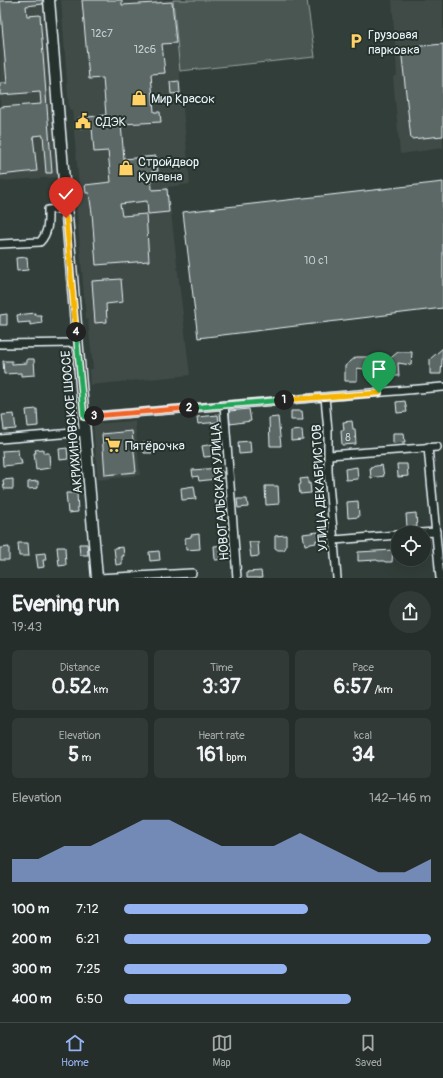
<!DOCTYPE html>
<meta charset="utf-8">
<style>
:root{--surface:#262e2b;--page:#323a37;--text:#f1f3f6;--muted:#a4a8a9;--line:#424a47;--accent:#95b2f1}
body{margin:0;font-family:Pangolin,sans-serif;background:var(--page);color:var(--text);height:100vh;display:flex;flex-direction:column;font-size:15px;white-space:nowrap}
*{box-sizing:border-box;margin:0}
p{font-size:13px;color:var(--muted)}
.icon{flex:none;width:22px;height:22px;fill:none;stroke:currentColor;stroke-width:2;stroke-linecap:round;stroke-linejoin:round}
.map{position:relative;height:578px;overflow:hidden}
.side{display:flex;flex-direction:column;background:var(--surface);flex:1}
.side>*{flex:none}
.tools{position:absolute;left:391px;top:526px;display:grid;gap:8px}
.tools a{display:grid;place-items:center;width:40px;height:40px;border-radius:50%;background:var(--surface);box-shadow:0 4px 16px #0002,0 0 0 1px var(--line);font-size:20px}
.pin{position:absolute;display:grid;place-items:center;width:34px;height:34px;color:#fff;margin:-41px -17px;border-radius:50% 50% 50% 0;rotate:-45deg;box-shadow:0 0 4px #0007}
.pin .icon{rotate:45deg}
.km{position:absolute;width:20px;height:20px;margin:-10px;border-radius:50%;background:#222;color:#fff;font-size:11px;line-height:20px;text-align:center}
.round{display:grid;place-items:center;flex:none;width:42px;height:42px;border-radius:21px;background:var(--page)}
.summary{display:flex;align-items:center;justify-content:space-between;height:68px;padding:0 12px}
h1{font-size:22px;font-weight:800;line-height:30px}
.stats{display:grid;grid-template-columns:repeat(3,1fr);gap:6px;height:68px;padding:4px 12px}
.stats div{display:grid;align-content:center;border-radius:6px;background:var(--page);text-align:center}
.stats b{font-size:20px;font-weight:800}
.stats small{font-size:11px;font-weight:400}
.stats p{font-size:11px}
.chart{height:112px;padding:8px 12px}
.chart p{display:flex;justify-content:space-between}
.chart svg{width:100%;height:72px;margin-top:4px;fill:var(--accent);opacity:.7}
ul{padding:0 12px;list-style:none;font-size:13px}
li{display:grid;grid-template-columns:64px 48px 1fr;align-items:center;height:30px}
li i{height:10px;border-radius:5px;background:var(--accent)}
.tabs{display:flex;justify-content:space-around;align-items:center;height:56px;border-top:1px solid var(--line);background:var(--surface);font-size:11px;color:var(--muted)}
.tabs a{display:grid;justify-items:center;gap:2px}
.tabs .active{color:var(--accent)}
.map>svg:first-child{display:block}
.built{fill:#3f4b46}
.green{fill:#495651;stroke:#98a4a4}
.building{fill:#5c6865;stroke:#e8f1f8}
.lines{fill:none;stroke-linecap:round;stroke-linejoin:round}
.minor-casing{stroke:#e8f1f8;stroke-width:10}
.secondary-casing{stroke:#e8f1f8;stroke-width:13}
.minor{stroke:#26332d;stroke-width:7}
.secondary{stroke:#26332d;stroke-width:10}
.split-1-casing{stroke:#fff;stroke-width:8}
.split-2-casing{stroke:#fff;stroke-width:8}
.split-3-casing{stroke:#fff;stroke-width:8}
.split-4-casing{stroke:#fff;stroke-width:8}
.split-5-casing{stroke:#fff;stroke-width:8}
.split-1{stroke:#f5b400;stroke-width:5}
.split-2{stroke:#22a559;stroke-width:5}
.split-3{stroke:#f0652b;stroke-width:5}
.split-4{stroke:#22a559;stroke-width:5}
.split-5{stroke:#f5b400;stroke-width:5}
.labels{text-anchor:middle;stroke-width:4;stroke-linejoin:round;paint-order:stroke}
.number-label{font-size:11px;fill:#c5cfd3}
.poi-label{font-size:13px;fill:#e8f1f8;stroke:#26332d;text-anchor:start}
.street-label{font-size:13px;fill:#e8f1f8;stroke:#26332d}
</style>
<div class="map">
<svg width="443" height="578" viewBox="0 0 443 578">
<rect width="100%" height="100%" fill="#323e39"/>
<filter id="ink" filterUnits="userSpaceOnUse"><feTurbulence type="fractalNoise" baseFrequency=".025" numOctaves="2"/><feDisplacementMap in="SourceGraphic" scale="8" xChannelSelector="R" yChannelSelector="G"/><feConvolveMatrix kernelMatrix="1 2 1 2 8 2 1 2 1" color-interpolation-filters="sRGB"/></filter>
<g filter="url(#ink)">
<g class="built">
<path d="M 0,0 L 46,0 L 60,177 L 0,181 Z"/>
<path d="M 61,0 L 173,0 L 190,184 L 168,187 L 190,375 L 90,385 L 89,369 L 93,369 L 88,320 L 86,319 L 75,189 L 79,186 L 72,110 L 69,109 Z"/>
<path d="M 392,0 L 443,0 L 443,148 L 400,154 L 393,77 L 397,75 Z"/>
<path d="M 135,421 L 140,475 L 98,480 L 93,424 Z"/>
</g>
<path class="green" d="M 173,0 L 307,0 L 315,57 L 180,71 Z"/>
<g class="building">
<path d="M 43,0 L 43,4 L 26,6 L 27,16 L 40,15 L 52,173 L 46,173 L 43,135 L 33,136 L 37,171 L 0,175 L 0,107 L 41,104 L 40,92 L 0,95 L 0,83 L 7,83 L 0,1 Z"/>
<path d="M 82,0 L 122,0 L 122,5 L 172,2 L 176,43 L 162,44 L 165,73 L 151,74 L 154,112 L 160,112 L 161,122 L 121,124 L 124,159 L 156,156 L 158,171 L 151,172 L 152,190 L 167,189 L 169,212 L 148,214 L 147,201 L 120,204 L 122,216 L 146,214 L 149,261 L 96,265 L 92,213 L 89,193 L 86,193 L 85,185 L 111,182 L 108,151 L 94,152 L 92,127 L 80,128 L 79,118 L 106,115 L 103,78 L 89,79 Z"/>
<path d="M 443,44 L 443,136 L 411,139 L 401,48 Z"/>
<path d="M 179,81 L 180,93 L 171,94 L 170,82 Z"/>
<path d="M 443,182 L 443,308 L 198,338 L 183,212 Z"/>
<path d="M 27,257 L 28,270 L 17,271 L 16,258 Z"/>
<path d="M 121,279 L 123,302 L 106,304 L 107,322 L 95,323 L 92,281 Z"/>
<path d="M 35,313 L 35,315 L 41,315 L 42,323 L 30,325 L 30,322 L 18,323 L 17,315 Z"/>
<path d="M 7,314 L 7,325 L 0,325 L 0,315 Z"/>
<path d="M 443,348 L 441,374 L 430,374 L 430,359 Z"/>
<path d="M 398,352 L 412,352 L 411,365 L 398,363 L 399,376 L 387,376 L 387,361 Z"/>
<path d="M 356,357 L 370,357 L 370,370 L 357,368 L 357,381 L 345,381 L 345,366 Z"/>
<path d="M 27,359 L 34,359 L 35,375 L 21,376 L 21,373 L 4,374 L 3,361 L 12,361 L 12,364 L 27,363 Z"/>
<path d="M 405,401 L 407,412 L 397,413 L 396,402 Z"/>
<path d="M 37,409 L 38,426 L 28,427 L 26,410 Z"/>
<path d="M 249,409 L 251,421 L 230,424 L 229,411 Z"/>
<path d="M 291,411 L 302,411 L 303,420 L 291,420 Z"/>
<path d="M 14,414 L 16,429 L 4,430 L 2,415 Z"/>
<path d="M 218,415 L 219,422 L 198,424 L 197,417 Z"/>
<path d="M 278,417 L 281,446 L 270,446 L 269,418 Z"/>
<path d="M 352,421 L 353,429 L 355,429 L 356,444 L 342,445 L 341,430 L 344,430 L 343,422 Z"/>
<path d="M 302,430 L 303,440 L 291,441 L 291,431 Z"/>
<path d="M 132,431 L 136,472 L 105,475 L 102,434 Z"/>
<path d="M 393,433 L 404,433 L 405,442 L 393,443 Z"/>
<path d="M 250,441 L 251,453 L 239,454 L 238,442 Z"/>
<path d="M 154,442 L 153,453 L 144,453 L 143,443 Z"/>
<path d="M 214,444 L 215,456 L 204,457 L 202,446 Z"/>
<path d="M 67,448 L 68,459 L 60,460 L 59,449 Z"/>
<path d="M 43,449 L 43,453 L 49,453 L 50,468 L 36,470 L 34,453 L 36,453 L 35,450 Z"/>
<path d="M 18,450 L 19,459 L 21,459 L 22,464 L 3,466 L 2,451 Z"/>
<path d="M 397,464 L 407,464 L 408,476 L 398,477 Z"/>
<path d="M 382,465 L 384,476 L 371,478 L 370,467 Z"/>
<path d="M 357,467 L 358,479 L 346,480 L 345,469 Z"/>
<path d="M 220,468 L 221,472 L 224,472 L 224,478 L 199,481 L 198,476 L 193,477 L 192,470 Z"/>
<path d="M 308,478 L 308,484 L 310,483 L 311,493 L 300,494 L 299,485 L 301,484 L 300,479 Z"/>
<path d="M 13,479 L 13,489 L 4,489 L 3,480 Z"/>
<path d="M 38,481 L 38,488 L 28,489 L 28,482 Z"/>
<path d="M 194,486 L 196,499 L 182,500 L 181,488 Z"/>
<path d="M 265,486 L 278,486 L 279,504 L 266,505 Z"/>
<path d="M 66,493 L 77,493 L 78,512 L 68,513 Z"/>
<path d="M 224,495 L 227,513 L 221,513 L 221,508 L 216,508 L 215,496 Z"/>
<path d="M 237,499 L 247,499 L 248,507 L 238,508 Z"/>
<path d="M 358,501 L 359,517 L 348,518 L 347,502 Z"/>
<path d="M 416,513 L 417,527 L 407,527 L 406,514 Z"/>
<path d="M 318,532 L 319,540 L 316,540 L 316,543 L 305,545 L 303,534 Z"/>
<path d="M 199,534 L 200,549 L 186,550 L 185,538 L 191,537 L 191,535 Z"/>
<path d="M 286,535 L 286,547 L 284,550 L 278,550 L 275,548 L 275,536 Z"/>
<path d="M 249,542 L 258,542 L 259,556 L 251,557 Z"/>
<path d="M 18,543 L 28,543 L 29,556 L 19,556 Z"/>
<path d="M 79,544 L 87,544 L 88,555 L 80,555 Z"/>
<path d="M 226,545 L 227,559 L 215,560 L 214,546 Z"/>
<path d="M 9,547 L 9,560 L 0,560 L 0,548 Z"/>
<path d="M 57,547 L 65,547 L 66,565 L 59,566 Z"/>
<path d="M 123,547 L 124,556 L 122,556 L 122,564 L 116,565 L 114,548 Z"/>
<path d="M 393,550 L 392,562 L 385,562 L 384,561 L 378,561 L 377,560 L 358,561 L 358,552 Z"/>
<path d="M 159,551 L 160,560 L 150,561 L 149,552 Z"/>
<path d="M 45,553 L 46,560 L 43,560 L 44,567 L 38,568 L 36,554 Z"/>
<path d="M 261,571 L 262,578 L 247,578 L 247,572 Z"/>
</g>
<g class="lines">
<defs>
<g id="minor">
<path d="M 0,244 L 40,242 C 49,232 48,222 48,210 L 66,208"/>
<path d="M 0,344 L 77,343"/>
<path d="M 325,397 L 328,431 L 328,471 L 337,578"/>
<path d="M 224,405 L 237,578"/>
<path d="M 84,417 L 443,387"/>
<path d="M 0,439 L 85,432"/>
<path d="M 428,447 L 440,578"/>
<path d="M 329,455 L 437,447"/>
<path d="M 420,533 L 436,532"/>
<path d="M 334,540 L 398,535"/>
<path d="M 98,578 L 192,573"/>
</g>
<path id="secondary" d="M 49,0 L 97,578"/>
</defs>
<use href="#minor" class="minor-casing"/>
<use href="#secondary" class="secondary-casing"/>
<use href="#minor" class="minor"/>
<use href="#secondary" class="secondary"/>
</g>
</g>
<g class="lines" filter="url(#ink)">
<defs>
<path id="split-1" d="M 284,400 L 379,393"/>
<path id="split-2" d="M 189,408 L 284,400"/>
<path id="split-3" d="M 94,416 L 189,408"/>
<path id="split-4" d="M 76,332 L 84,417 L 94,416"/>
<path id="split-5" d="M 66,218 L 76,332"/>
</defs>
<use href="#split-1" class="split-1-casing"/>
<use href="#split-2" class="split-2-casing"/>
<use href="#split-3" class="split-3-casing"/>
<use href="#split-4" class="split-4-casing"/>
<use href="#split-5" class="split-5-casing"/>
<use href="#split-1" class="split-1"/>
<use href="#split-2" class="split-2"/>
<use href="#split-3" class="split-3"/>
<use href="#split-4" class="split-4"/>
<use href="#split-5" class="split-5"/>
</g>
<defs>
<symbol id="parking-bare" viewBox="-9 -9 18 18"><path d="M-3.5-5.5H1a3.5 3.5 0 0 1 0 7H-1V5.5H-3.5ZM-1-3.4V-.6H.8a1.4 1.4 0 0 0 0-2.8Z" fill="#ffd166" stroke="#26332d" stroke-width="2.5" paint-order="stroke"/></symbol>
<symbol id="shop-bare" viewBox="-9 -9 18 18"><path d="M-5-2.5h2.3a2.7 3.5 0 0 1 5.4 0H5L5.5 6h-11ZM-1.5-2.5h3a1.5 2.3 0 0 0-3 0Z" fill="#ffd166" stroke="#26332d" stroke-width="2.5" paint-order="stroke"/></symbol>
<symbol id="civic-bare" viewBox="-9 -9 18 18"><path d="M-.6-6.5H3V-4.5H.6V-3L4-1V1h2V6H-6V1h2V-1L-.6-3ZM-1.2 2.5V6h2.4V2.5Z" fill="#ffd166" stroke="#26332d" stroke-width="2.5" paint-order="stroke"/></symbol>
<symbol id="supermarket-bare" viewBox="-9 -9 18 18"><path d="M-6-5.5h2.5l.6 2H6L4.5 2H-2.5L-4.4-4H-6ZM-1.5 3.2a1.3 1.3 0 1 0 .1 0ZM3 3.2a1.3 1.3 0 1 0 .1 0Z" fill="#ffd166" stroke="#26332d" stroke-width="2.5" paint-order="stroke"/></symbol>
</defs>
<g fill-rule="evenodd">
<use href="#parking-bare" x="345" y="30" width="22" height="22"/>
<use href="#shop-bare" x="128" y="87" width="22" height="22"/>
<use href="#civic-bare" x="72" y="110" width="22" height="22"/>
<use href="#shop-bare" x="115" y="157" width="22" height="22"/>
<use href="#supermarket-bare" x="102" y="434" width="22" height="22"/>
</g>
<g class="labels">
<g class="number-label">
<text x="102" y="37">12с7</text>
<text x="145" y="53">12с6</text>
<text x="316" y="264">10 с1</text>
<text x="348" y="441">8</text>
</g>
<g class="poi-label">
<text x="368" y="39">Грузовая<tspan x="368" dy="15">парковка</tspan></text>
<text x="151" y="103">Мир Красок</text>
<text x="95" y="126">СДЭК</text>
<text x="138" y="166">Стройдвор<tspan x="138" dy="15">Купавна</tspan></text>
<text x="125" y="450">Пятёрочка</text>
</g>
<g class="street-label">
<text transform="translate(71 422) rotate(-95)" y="5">АКРИХИНОВСКОЕ ШОССЕ</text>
<text transform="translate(319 488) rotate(-93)" y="5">УЛИЦА ДЕКАБРИСТОВ</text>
<text transform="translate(219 492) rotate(-94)" y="5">НОВОГАЛЬСКАЯ УЛИЦА</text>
</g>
</g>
</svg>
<div class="tools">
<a><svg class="icon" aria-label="locate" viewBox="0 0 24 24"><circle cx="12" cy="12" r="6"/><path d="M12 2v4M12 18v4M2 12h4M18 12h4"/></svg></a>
</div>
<div class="pin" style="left:379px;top:393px;background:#1e9e55"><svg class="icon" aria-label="arrive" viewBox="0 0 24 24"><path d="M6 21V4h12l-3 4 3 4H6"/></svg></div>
<div class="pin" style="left:66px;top:218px;background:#d93025"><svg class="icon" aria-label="check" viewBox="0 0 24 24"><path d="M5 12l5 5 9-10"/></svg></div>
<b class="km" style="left:284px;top:400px">1</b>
<b class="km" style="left:189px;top:408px">2</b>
<b class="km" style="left:94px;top:416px">3</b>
<b class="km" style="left:76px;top:332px">4</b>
</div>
<section class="side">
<div class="summary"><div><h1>Evening run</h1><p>19:43</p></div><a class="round"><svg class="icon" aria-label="share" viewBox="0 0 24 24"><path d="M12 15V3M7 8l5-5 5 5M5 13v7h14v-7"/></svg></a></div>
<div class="stats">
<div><p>Distance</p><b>0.52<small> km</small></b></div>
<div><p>Time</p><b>3:37</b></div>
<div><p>Pace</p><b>6:57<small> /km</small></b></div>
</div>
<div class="stats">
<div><p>Elevation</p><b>5<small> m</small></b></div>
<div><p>Heart rate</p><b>161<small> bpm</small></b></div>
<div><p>kcal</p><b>34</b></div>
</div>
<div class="chart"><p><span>Elevation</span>142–146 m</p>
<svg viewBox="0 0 160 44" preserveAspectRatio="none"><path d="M0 44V30L10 30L20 22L30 22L40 14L50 6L60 6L70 14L80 22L90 22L100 22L110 14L120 22L130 30L140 38L150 38L160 30V44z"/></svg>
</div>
<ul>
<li><b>100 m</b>7:12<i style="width:60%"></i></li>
<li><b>200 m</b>6:21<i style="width:100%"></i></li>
<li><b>300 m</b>7:25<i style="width:53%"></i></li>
<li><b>400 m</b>6:50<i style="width:74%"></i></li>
</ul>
</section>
<nav class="tabs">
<a class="active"><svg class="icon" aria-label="home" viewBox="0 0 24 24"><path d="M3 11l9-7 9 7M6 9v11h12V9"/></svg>Home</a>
<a><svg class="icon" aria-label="map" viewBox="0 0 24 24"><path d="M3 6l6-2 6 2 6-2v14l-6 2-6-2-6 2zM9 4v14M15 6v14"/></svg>Map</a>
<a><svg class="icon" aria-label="saved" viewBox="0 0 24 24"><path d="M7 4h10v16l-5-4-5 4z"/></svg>Saved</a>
</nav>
